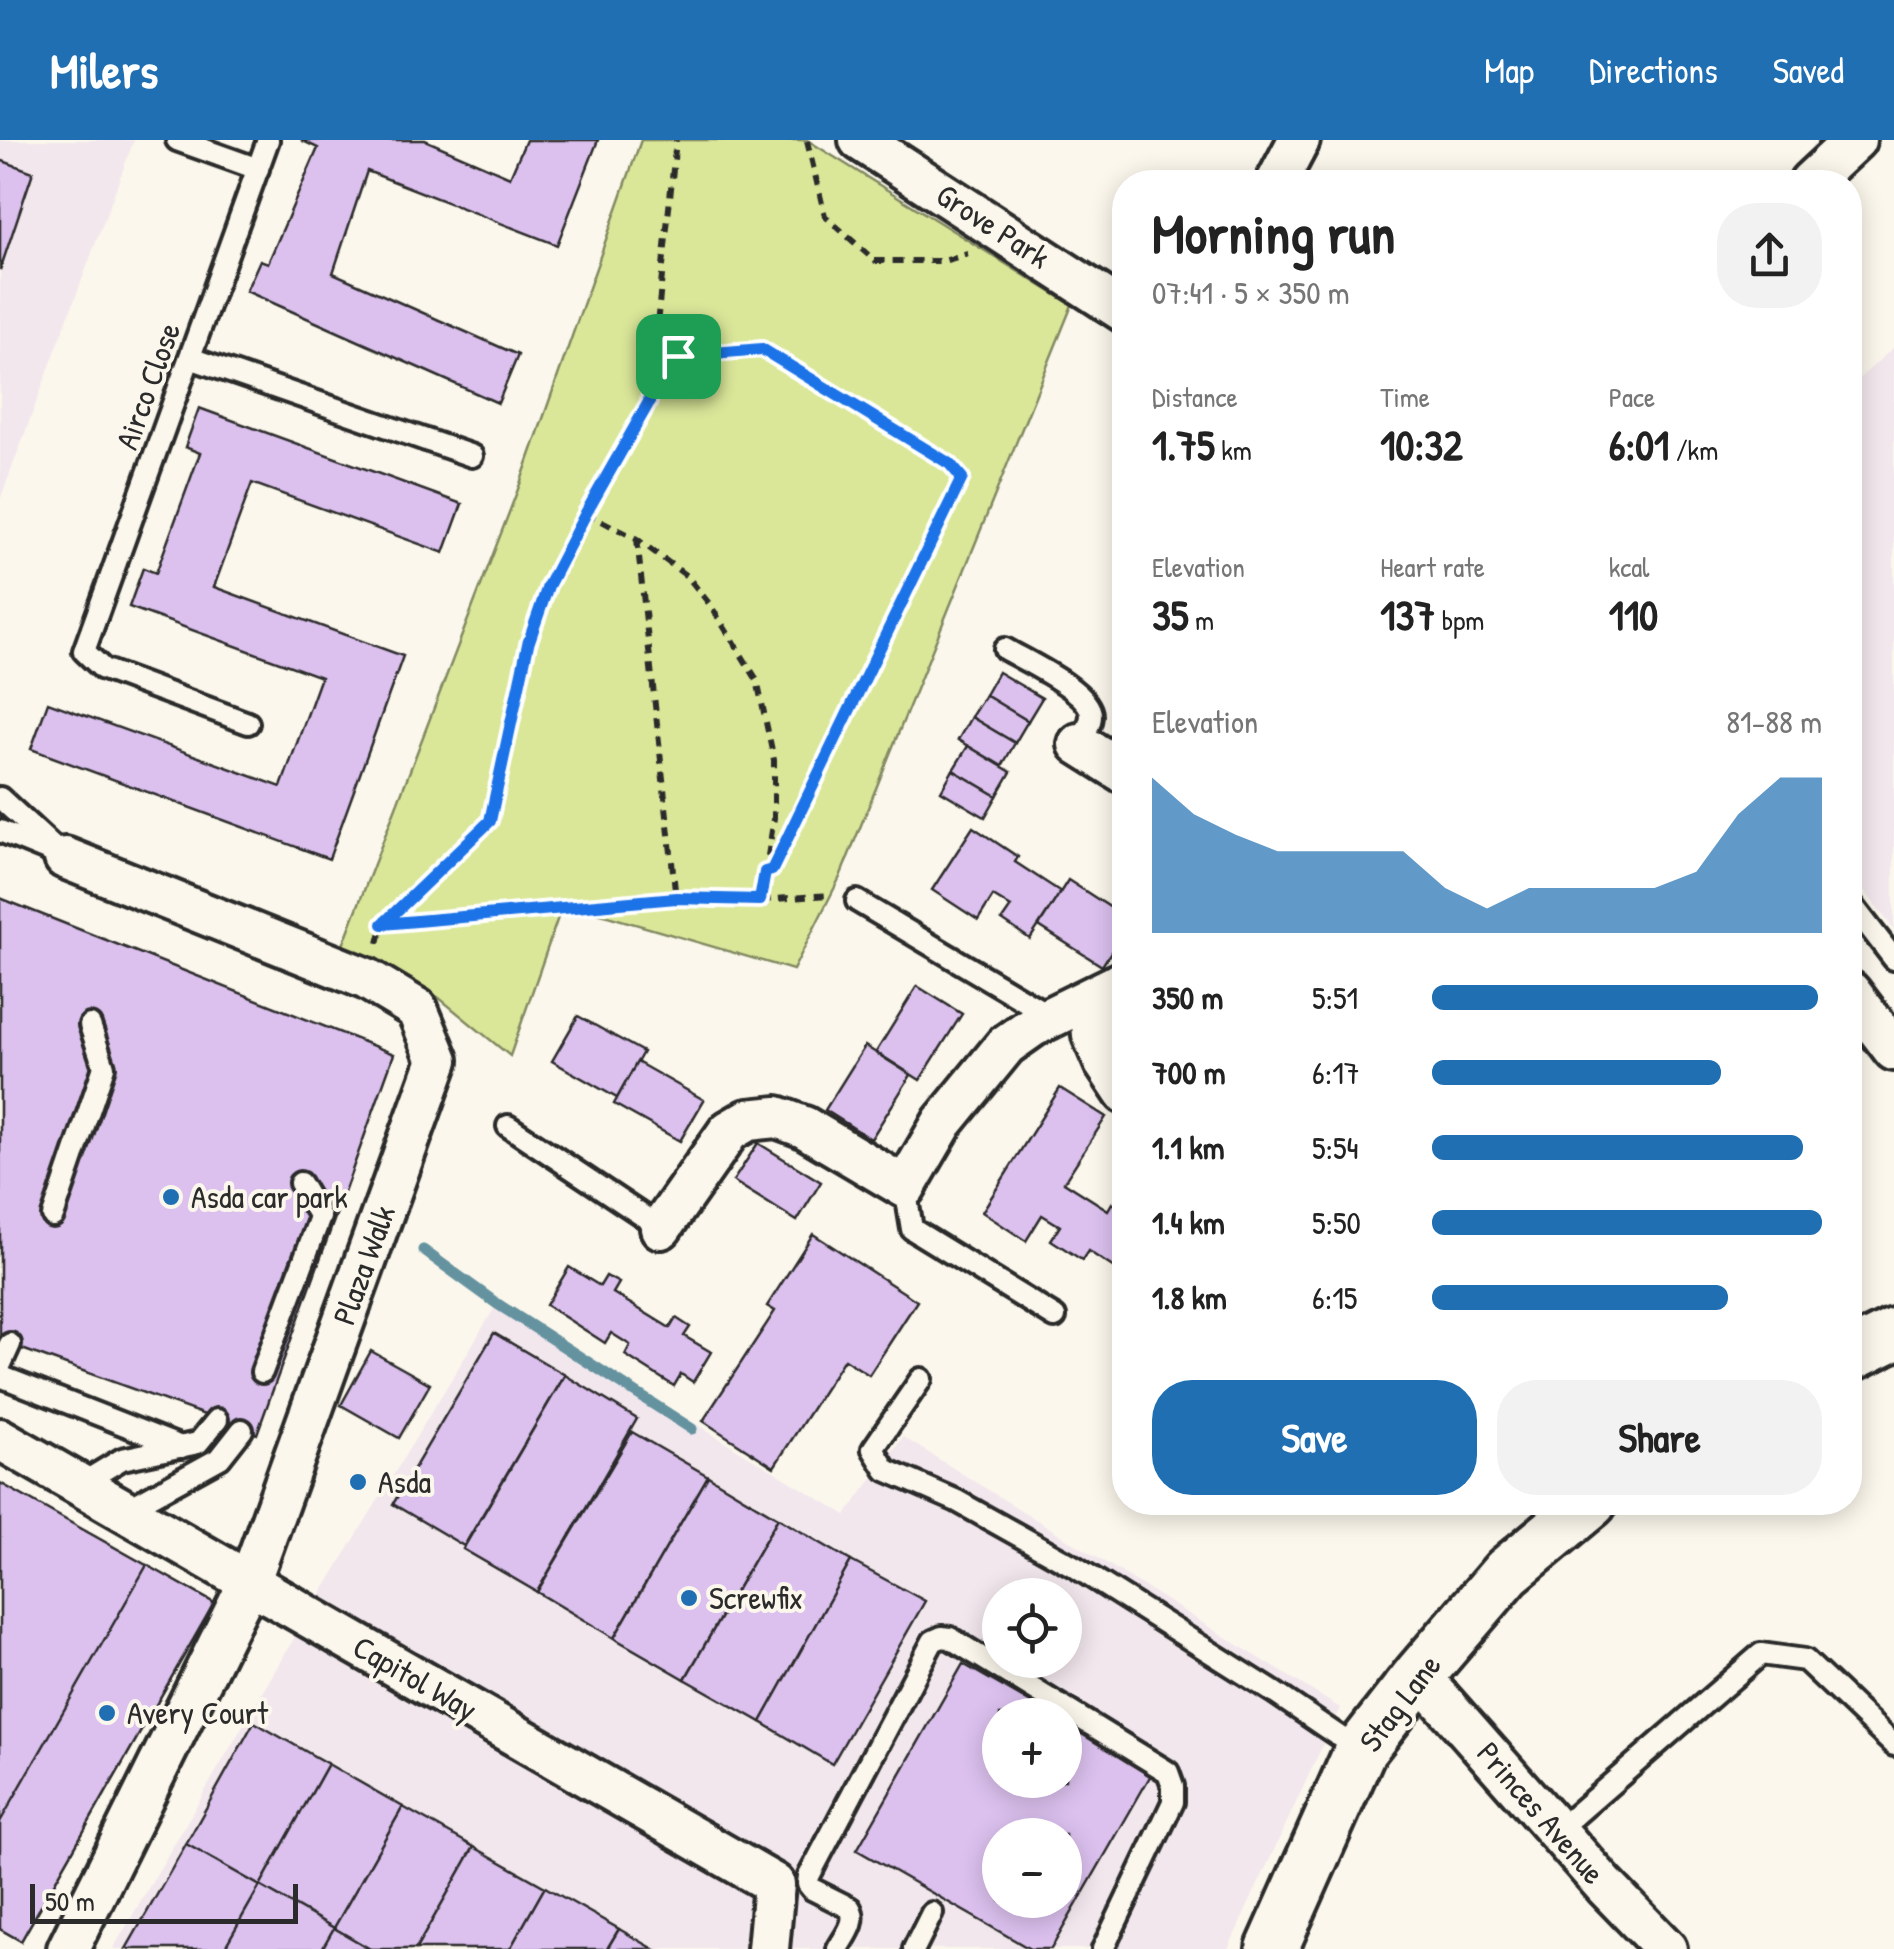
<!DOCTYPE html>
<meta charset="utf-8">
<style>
:root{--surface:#fff;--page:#f2f2f2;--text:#222;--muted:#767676;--accent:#1f6fb2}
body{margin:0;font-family:"Patrick Hand",sans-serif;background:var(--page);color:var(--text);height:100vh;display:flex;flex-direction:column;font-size:38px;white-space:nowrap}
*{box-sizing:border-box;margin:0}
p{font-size:32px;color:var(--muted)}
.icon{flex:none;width:55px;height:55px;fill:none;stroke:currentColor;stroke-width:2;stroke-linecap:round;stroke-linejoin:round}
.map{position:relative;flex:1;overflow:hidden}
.details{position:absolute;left:1112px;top:30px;width:750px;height:1345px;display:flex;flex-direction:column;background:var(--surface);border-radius:40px;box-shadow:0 5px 25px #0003}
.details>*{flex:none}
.fabs{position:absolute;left:982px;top:1438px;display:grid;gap:20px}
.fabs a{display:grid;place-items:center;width:100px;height:100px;border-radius:50%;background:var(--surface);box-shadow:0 5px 25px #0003;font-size:50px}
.scale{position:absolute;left:30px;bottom:25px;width:268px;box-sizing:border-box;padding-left:10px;border:5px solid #2b2b2b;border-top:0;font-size:28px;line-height:35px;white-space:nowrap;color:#2b2b2b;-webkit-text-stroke:8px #fbf7ec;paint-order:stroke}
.pin{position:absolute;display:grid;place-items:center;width:85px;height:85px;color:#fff;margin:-42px;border-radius:20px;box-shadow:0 5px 15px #0006}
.round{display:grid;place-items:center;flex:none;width:105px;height:105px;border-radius:40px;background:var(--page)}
.headline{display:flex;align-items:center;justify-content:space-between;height:170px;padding:0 40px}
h1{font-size:55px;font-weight:800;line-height:75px}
.figures{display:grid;grid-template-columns:repeat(3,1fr);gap:15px;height:170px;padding:10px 40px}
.figures div{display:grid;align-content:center}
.figures b{font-size:42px;font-weight:800}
.figures small{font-size:28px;font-weight:400}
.figures p{font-size:28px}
.chart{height:280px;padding:20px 40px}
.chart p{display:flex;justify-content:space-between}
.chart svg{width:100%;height:180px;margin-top:10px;fill:var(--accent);opacity:.7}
.button{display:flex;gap:20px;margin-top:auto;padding:20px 40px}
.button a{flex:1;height:115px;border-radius:40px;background:var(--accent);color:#fff;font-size:40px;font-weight:800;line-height:115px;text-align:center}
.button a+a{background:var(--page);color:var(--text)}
ul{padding:0 40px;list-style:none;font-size:32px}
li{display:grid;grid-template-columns:160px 120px 1fr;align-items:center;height:75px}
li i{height:25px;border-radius:12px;background:var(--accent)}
header{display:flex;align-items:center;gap:60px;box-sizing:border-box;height:140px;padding:0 50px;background:var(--accent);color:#fff}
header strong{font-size:48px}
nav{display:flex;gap:55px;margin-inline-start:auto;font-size:35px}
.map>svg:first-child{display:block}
.built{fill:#f2e7ed;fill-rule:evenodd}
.green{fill:#dae799;stroke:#828962;stroke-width:2.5}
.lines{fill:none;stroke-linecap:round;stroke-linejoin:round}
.stream{stroke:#65929f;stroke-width:11}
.building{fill:#dcc1ef;stroke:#2b2b2b;stroke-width:2.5;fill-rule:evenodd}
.service-casing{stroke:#2b2b2b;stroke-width:28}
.minor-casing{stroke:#2b2b2b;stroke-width:48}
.tertiary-casing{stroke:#2b2b2b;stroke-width:58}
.path{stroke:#2b2b2b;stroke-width:6;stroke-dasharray:10 8;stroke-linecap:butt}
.service{stroke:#fbf7ec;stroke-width:20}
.minor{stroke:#fbf7ec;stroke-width:40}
.tertiary{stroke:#fbf7ec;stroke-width:50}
.route-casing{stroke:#fff;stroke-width:20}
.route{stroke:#1a73e8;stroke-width:12}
.poi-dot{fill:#1f6fb2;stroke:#fbf7ec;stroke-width:4}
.labels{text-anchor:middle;stroke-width:8;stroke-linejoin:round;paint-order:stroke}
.street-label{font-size:32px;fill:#2b2b2b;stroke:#fbf7ec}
.poi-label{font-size:32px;fill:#2b2b2b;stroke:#fbf7ec;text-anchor:start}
</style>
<header>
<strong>Milers</strong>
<nav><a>Map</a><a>Directions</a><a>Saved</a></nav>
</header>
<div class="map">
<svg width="1894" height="1809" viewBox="0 0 1894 1809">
<rect width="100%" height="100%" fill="#fbf7ec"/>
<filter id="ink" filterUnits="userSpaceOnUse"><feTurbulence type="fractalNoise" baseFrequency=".01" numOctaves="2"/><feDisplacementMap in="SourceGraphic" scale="20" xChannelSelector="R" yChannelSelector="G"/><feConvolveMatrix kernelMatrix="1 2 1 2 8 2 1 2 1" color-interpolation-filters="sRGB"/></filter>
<g filter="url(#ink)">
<g class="built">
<path d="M 0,0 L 134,0 L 0,360 Z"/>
<path d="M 1894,207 L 1894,790 L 1850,731 L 1850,247 Z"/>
<path d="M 497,1164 L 846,1375 L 903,1297 L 1340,1568 L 1228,1809 L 113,1809 L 287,1510 ZM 1000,1455 L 1065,1455 L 1065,1520 L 1000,1520 ZM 1000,1575 L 1065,1575 L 1065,1640 L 1000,1640 ZM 1000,1695 L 1065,1695 L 1065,1760 L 1000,1760 Z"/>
</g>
<path class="green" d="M 641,0 L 807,0 L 1072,165 L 840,737 L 793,830 L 563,763 L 510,916 L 438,857 L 343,805 L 520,344 Z"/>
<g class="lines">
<path class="stream" d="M 423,1110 L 496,1163 L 692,1289"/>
</g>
<g class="building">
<path d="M 301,0 L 425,0 L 510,37 L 526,0 L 598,0 L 557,105 L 367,31 L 333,133 L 518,215 L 498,263 L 246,151 L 260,120 L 268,123 L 318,8 Z"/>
<path d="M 0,20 L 33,32 L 0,130 Z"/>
<path d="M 199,268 L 462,364 L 444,413 L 252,343 L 214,447 L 403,516 L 329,719 L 31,609 L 48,562 L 281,647 L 321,537 L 129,467 L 143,428 L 156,433 L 200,313 L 185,307 Z"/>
<path d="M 998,532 L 1042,558 L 1028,581 L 985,555 Z"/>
<path d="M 985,555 L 1028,581 L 1015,603 L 971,577 Z"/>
<path d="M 971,577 L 1015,603 L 1002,626 L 958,600 Z"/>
<path d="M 968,606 L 1011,632 L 997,656 L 953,630 Z"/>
<path d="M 953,630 L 997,656 L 985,677 L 941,651 Z"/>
<path d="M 973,687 L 1018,717 L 1015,722 L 1061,752 L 1030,799 L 1002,780 L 1011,767 L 993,756 L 978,780 L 932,750 Z"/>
<path d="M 1068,740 L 1125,777 L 1125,790 L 1102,826 L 1039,786 Z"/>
<path d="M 0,758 L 394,914 L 257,1294 L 0,1201 Z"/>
<path d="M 917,846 L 962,874 L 920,940 L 876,912 Z"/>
<path d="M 578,876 L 643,912 L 617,958 L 552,921 Z"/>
<path d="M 865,906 L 911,935 L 871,999 L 825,970 Z"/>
<path d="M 637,922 L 704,960 L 680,1001 L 614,964 Z"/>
<path d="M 1060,948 L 1106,977 L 1064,1042 L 1108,1070 L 1112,1063 L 1125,1071 L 1125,1135 L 1088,1111 L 1082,1120 L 1051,1100 L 1060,1086 L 1042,1075 L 1026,1101 L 982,1072 Z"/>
<path d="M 758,1003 L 821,1042 L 797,1081 L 733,1041 Z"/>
<path d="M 813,1094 L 917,1161 L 869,1235 L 844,1219 L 774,1327 L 703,1281 L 775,1171 L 767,1166 Z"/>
<path d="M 569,1127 L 600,1146 L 606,1136 L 619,1143 L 613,1153 L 670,1188 L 676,1178 L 690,1187 L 684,1196 L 711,1212 L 693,1242 L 681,1234 L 674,1246 L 625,1215 L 630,1205 L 611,1193 L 605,1203 L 546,1165 Z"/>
<path d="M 494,1193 L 565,1235 L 464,1406 L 393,1364 Z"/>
<path d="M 371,1211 L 430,1244 L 399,1298 L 341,1265 Z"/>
<path d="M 565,1235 L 637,1279 L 537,1452 L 463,1409 Z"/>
<path d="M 632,1292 L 708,1336 L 614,1498 L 537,1452 Z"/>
<path d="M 708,1336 L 778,1378 L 685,1539 L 614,1498 Z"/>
<path d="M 0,1343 L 87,1393 L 63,1435 L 0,1399 Z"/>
<path d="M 0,1343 L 214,1463 L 21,1801 L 0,1789 Z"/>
<path d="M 778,1378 L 851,1421 L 761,1582 L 685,1539 Z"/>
<path d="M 851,1421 L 925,1461 L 832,1624 L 761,1582 Z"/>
<path d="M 147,1425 L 214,1463 L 21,1801 L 0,1789 L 0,1682 Z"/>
<path d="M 963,1524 L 1052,1575 L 1000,1575 L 1000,1640 L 1065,1640 L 1065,1583 L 1152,1633 L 1051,1809 L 1030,1809 L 857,1710 ZM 1000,1695 L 1065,1695 L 1065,1760 L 1000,1760 Z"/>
<path d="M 254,1582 L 328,1624 L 260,1746 L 186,1704 Z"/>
<path d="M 328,1624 L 403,1667 L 334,1788 L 260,1746 Z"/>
<path d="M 403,1667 L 474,1707 L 416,1809 L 370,1809 L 334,1788 Z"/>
<path d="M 186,1704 L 260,1746 L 224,1809 L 126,1809 Z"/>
<path d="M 474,1707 L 545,1747 L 510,1809 L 416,1809 Z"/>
<path d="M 260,1746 L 334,1788 L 322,1809 L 224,1809 Z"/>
<path d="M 545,1747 L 619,1789 L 607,1809 L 510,1809 Z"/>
<path d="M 334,1788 L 370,1809 L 322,1809 Z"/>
<path d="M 619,1789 L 654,1809 L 607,1809 Z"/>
</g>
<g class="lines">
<defs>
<g id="service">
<path d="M 177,0 L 258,29"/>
<path d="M 190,218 L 472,316"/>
<path d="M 1005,509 C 1025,521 1091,551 1091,575 C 1091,585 1083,596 1079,604"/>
<path d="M 248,583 L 103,529 L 84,511 L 268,0"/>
<path d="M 0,658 L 65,718"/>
<path d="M 0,691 L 54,713"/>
<path d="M 857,761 L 1052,877"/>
<path d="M 1850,762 L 1894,819"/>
<path d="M 508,986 L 661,1088"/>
<path d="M 905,1047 L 912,1089 L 1055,1177"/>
<path d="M 53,1076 L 104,927 L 90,885"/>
<path d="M 0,1226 L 10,1204"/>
<path d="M 262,1232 L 320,1077 L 300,1043"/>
<path d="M 0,1236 L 181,1307"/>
<path d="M 921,1239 L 873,1309 L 886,1330 L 957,1361 L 1077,1428 L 1275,1553 L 1359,1610"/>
<path d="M 79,1345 L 122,1319 L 198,1303 L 217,1280"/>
<path d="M 124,1371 L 220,1318 L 242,1290"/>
<path d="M 1557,1691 L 1761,1514 L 1805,1520 L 1894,1605"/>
<path d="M 838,1809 C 845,1796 858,1782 850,1768 L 812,1749 L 808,1744 L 809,1736 L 933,1501 L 942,1497 L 950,1498 L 1168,1632 L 1173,1646 L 1173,1662 L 1103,1809"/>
<path d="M 914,1809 L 932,1773"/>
</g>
<g id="minor">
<path d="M 860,0 L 1125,172"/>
<path d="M 1277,42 L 1299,0"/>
<path d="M 1810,42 L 1855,0"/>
<path d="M 1079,604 L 1125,633"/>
<path d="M 65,718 L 367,839 L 417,869 L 438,920 L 249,1443 L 68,1809"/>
<path d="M 1850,852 L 1894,910"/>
<path d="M 1090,859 L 1093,895 L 1105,923 L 1125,953"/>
<path d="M 661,1088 L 729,991 L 748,980 L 777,977 L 804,987 L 905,1047 L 943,982 L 1006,905 L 1033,886 L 1125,841"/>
<path d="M 0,1299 L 774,1744 L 768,1809"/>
<path d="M 1419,1535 L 1605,1746 L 1666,1809"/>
</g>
<g id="tertiary">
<path d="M 1850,1216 L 1894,1194"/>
<path d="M 1272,1809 L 1360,1611 L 1419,1535 L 1507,1432 L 1591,1362"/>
</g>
</defs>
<use href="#service" class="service-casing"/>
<use href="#minor" class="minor-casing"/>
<use href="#tertiary" class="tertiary-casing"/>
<g class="path">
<path d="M 807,1 L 825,76 L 875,121 L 943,121 L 968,114"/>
<path d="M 654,216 L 678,217 L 762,209 L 950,324 L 962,338 L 773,729 L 765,731"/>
<path d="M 586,373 L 637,399 L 688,437 L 711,466 L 757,540 L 774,620 L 774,678 L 761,760"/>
<path d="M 637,399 L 676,759"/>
<path d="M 384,784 L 676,759 L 761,760 L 830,755"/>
<path d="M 378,803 L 383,784 L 490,681 L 528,504 L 548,447 L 649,262 L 676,0"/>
</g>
<use href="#service" class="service"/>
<use href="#minor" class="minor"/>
<use href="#tertiary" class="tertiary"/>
</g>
</g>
<g class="lines" filter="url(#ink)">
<defs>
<path id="route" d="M 762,209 L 950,324 L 962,338 L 772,730 L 765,732 L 760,760 L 676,758 L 383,784 L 490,681 L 528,504 L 548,446 L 586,373 L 649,262 L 654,216 L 678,216 Z"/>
</defs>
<use href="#route" class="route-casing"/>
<use href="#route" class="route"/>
</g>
<g class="poi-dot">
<circle cx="171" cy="1057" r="10"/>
<circle cx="358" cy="1342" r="10"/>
<circle cx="689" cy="1458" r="10"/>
<circle cx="107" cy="1573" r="10"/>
</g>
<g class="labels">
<g class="street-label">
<text transform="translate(993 86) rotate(33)" y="11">Grove Park</text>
<text transform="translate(148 246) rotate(-70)" y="11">Airco Close</text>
<text transform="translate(364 1125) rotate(-70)" y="11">Plaza Walk</text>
<text transform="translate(415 1538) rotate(30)" y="11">Capitol Way</text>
<text transform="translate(1400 1563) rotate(-53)" y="11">Stag Lane</text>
<text transform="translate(1541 1673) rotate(49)" y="11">Princes Avenue</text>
</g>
<g class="poi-label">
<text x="191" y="1068">Asda car park</text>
<text x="378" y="1353">Asda</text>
<text x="709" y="1469">Screwfix</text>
<text x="127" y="1584">Avery Court</text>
</g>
</g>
</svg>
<div class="fabs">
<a><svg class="icon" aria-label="locate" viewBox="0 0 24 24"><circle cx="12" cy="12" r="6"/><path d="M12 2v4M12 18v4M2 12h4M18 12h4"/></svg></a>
<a>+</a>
<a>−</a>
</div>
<div class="scale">50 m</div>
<div class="pin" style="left:678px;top:216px;background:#1e9e55"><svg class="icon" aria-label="arrive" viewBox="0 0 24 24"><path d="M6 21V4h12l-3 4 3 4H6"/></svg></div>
<section class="details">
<div class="headline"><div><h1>Morning run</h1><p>07:41 · 5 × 350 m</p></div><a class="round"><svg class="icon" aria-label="share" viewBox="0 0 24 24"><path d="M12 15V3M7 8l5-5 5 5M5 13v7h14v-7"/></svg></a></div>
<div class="figures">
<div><p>Distance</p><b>1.75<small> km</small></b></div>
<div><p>Time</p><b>10:32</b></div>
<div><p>Pace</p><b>6:01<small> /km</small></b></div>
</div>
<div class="figures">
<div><p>Elevation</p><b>35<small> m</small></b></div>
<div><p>Heart rate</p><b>137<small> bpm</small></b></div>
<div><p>kcal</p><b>110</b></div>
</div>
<div class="chart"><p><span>Elevation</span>81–88 m</p>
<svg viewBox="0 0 160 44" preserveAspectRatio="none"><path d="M0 44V6L10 15L20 20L30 24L40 24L50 24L60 24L70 33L80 38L90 33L100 33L110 33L120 33L130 29L140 15L150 6L160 6V44z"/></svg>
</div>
<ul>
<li><b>350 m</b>5:51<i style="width:99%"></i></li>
<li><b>700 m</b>6:17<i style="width:74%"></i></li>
<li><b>1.1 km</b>5:54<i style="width:95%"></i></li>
<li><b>1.4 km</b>5:50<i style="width:100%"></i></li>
<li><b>1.8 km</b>6:15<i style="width:76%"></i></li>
</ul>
<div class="button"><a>Save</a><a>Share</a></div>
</section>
</div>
